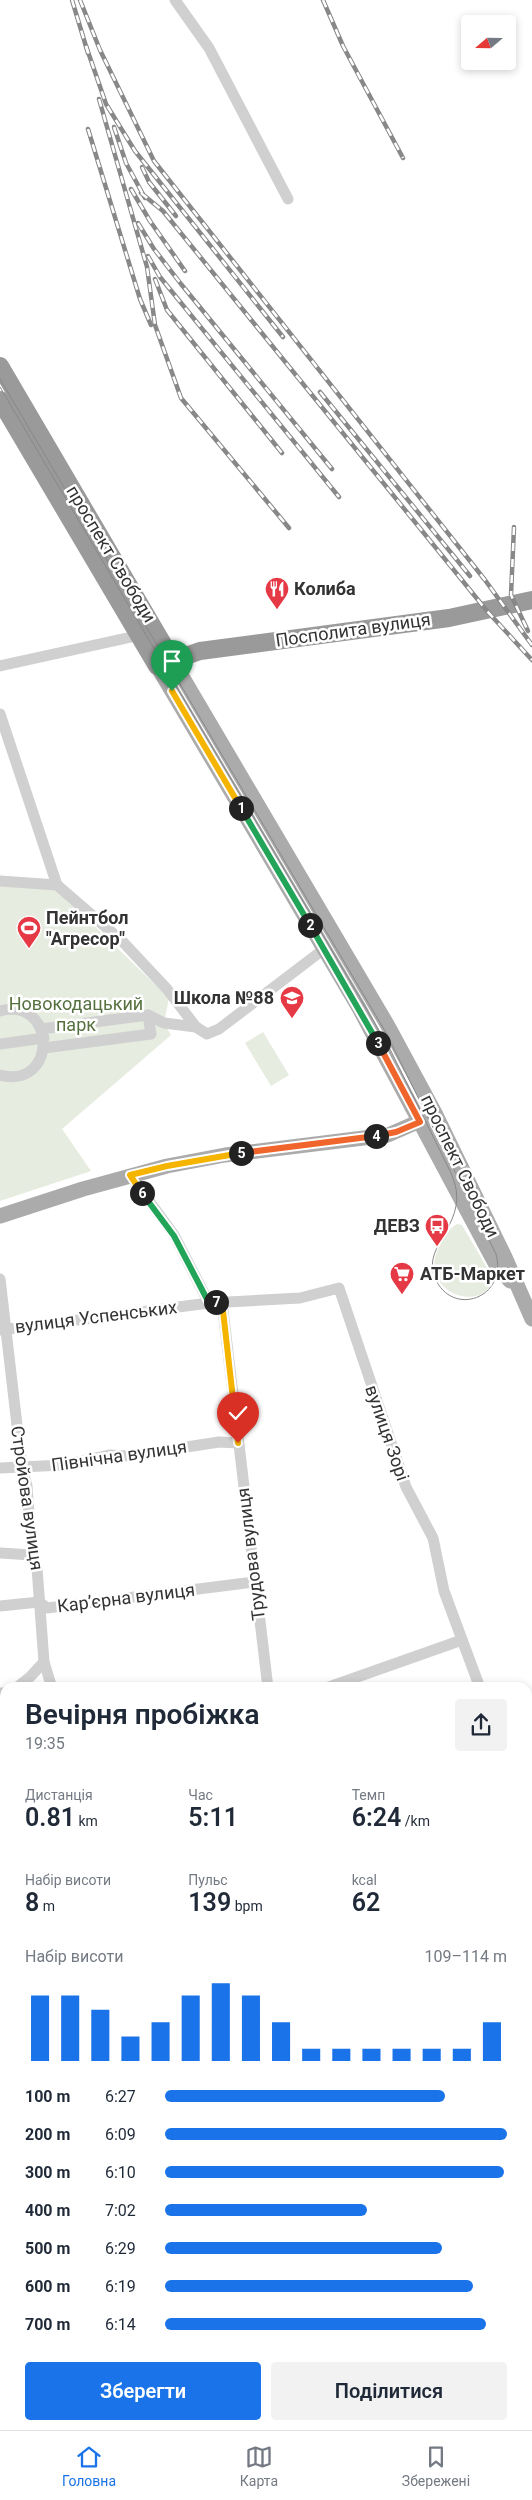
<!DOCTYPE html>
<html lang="uk">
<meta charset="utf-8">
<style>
:root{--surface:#fff;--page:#f2f2f3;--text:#1f2937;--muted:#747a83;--line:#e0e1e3;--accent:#1a73e8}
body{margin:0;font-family:Roboto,sans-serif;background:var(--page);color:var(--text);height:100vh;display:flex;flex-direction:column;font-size:19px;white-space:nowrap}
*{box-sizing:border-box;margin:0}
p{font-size:16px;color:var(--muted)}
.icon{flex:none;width:28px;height:28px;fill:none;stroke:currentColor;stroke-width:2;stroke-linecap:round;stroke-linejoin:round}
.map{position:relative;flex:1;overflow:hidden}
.side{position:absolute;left:0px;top:1682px;width:532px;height:748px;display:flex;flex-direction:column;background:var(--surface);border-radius:15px 15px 0 0;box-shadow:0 2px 8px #0003}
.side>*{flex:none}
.needle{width:32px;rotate:250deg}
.controls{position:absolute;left:461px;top:15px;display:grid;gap:10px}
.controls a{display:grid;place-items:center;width:55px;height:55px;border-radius:5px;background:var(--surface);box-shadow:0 2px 8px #0003;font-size:25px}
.pin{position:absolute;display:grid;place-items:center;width:42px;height:42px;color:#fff;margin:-51px -21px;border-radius:50% 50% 50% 0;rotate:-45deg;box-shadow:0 0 5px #0007}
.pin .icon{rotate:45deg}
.km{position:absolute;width:25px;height:25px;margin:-12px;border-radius:50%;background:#222;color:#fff;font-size:14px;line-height:25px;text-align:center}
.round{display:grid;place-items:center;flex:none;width:52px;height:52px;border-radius:5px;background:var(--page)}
.overview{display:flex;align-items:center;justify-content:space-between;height:85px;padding:0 25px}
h1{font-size:28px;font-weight:600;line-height:38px}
.metrics{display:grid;grid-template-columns:repeat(3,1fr);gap:8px;height:85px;padding:5px 25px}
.metrics div{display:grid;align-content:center}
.metrics b{font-size:25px;font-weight:600}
.metrics small{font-size:14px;font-weight:400}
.metrics p{font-size:14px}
.chart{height:140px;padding:10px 25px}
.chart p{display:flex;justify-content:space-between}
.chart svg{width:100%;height:90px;margin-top:5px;stroke:var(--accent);stroke-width:6}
.action{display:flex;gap:10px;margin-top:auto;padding:10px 25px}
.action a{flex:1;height:58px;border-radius:5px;background:var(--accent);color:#fff;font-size:20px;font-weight:600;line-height:58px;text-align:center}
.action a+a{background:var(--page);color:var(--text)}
ul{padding:0 25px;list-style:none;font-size:16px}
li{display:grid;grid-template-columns:80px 60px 1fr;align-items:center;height:38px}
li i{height:12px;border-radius:6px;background:var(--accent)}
.dock{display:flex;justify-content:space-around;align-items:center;height:70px;border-top:1px solid var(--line);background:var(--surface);font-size:14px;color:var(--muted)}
.dock a{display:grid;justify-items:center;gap:2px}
.dock .selected{color:var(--accent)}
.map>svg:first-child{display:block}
.green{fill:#e6ecdf}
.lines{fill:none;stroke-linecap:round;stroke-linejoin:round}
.minor{stroke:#d0d0d0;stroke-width:11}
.major{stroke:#ababab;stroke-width:15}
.highway{stroke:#9a9a9a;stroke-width:18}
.tram{stroke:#888;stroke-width:1}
.rail-casing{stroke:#888;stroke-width:4.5}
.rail{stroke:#fff;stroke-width:2.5;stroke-dasharray:8;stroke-linecap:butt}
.split-1-casing{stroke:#fff;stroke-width:10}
.split-2-casing{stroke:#fff;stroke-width:10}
.split-3-casing{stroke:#fff;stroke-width:10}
.split-4-casing{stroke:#fff;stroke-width:10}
.split-5-casing{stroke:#fff;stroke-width:10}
.split-6-casing{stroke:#fff;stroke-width:10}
.split-7-casing{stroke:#fff;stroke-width:10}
.split-8-casing{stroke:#fff;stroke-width:10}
.split-1{stroke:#f5b400;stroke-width:6}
.split-2{stroke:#22a559;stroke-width:6}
.split-3{stroke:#22a559;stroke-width:6}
.split-4{stroke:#f0652b;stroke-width:6}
.split-5{stroke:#f0652b;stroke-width:6}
.split-6{stroke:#f5b400;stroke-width:6}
.split-7{stroke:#22a559;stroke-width:6}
.split-8{stroke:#f5b400;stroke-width:6}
.labels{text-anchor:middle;stroke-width:5;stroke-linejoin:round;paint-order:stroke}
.street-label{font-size:18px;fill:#333;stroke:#fff}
.poi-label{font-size:18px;font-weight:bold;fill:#333;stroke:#fff;text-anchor:start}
.park-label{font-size:18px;fill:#56703f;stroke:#fff}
</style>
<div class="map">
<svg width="532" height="2430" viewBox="0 0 532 2430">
<rect width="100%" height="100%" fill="#fff"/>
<g class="green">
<path d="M 0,884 L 55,888 L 169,998 L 164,1023 L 171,1035 L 62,1129 L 91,1171 L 0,1201 Z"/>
<path d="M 263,1032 L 289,1075 L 271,1086 L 245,1043 Z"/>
<path d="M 457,1224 L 462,1225 L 493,1278 C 485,1316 414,1292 440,1245 C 445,1237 448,1229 457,1224 Z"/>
</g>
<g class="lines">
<g class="minor">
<path d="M 175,0 L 209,48 L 288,199"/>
<path d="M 0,666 L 145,634"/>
<path d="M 0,714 L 57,885"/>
<path d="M 0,881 L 57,885 L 123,942 L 167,989 L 196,1027 L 207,1034 L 219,1029 L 324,949"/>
<path d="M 0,1011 C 57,996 58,1090 0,1075"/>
<path d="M 148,1015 L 164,1023 L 196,1027"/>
<path d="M 41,1029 L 148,1015 L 151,1034 L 44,1048"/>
<path d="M 0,1044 L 44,1038"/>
<path d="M 130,1175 L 174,1235 L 209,1303"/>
<path d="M 0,1279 L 22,1468 L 27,1486 L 32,1555 L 37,1568 L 44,1662 L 52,1688"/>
<path d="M 222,1302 L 268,1688"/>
<path d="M 0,1330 L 209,1303 L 300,1298 L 339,1288 L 406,1487 L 433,1538 L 444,1591 L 480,1688"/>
<path d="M 0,1468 L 63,1465 L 109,1455 L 128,1456 L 219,1442 L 238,1443"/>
<path d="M 0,1553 L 32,1555"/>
<path d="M 0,1606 L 39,1602 L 47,1608 L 254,1582"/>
<path d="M 16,1688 L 30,1677 L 44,1662"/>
<path d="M 326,1688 L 462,1640"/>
<path d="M 0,1693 L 5,1693"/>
<path d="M 0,1801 L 5,1798"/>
<path d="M 528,1836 L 532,1837"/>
<path d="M 0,2262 L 5,2268"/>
<path d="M 130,2425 L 134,2430"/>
</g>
<g class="major">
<path d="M 173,661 L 388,1026 L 435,1113 L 505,1257 L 532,1319"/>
<path d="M 157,666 L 359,1008 L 495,1263 L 510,1281"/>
<path d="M 0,1216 L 83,1189 L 167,1166 L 225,1155 L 388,1135 L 429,1117"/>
</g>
<g class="highway">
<path d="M 0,366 L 173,661"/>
<path d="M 0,400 L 157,666 L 200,651 L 449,618 L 532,600"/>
</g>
<path class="tram" d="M 0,379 L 385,1031 L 496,1254 C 508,1298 452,1318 435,1278 C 420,1243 474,1223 451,1173 L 390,1049 L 0,387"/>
<defs>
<g id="rail">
<path d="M 72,0 L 88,53"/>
<path d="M 80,0 L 100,50 L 154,161 L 485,580 L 532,645"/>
<path d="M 323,0 L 343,46 L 403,158"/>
<path d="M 86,46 L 106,104 L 135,151 L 283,337"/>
<path d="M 99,99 L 147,267 L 155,325 L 181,398 L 289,528"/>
<path d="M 114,127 L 126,163 L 145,198"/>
<path d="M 88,129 L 140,299 L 151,325"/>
<path d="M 142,167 L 149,182 L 176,216"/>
<path d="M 131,189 L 150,221 L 185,271"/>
<path d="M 141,193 L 163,211 L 487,611 L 532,660"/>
<path d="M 138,223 L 154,249 L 181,284 L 332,469"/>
<path d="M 148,256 L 160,277 L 339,497"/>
<path d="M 155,279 L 167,310 L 282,453"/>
<path d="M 320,392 L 470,576"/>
<path d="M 514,527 L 511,595 L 528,631"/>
</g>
</defs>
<use href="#rail" class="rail-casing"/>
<use href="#rail" class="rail"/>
</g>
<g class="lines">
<defs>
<path id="split-1" d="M 172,691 L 241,808"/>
<path id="split-2" d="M 241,808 L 310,925"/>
<path id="split-3" d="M 310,925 L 378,1043"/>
<path id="split-4" d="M 376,1136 L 396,1132 L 420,1122 L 378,1043"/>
<path id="split-5" d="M 241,1153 L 376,1136"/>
<path id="split-6" d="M 142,1193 L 130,1175 L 167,1166 L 241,1153"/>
<path id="split-7" d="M 142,1193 L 174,1236 L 209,1303 L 216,1302"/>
<path id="split-8" d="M 216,1302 L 222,1302 L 238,1443"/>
</defs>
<use href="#split-1" class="split-1-casing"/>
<use href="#split-2" class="split-2-casing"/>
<use href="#split-3" class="split-3-casing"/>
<use href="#split-4" class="split-4-casing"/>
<use href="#split-5" class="split-5-casing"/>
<use href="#split-6" class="split-6-casing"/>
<use href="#split-7" class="split-7-casing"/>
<use href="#split-8" class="split-8-casing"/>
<use href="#split-1" class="split-1"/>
<use href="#split-2" class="split-2"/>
<use href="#split-3" class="split-3"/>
<use href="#split-4" class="split-4"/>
<use href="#split-5" class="split-5"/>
<use href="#split-6" class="split-6"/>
<use href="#split-7" class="split-7"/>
<use href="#split-8" class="split-8"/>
</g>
<defs>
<symbol id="restaurant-pin" viewBox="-11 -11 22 30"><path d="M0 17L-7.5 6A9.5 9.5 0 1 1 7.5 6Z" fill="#e63946" stroke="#fff"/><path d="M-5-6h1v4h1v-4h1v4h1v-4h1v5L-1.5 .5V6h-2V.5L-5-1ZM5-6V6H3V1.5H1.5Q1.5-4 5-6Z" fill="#fff"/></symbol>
<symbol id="stadium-pin" viewBox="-11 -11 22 30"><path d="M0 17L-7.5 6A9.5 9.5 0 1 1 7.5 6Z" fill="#e63946" stroke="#fff"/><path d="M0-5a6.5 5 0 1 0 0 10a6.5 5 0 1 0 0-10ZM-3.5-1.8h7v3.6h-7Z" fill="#fff"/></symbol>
<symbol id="school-pin" viewBox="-11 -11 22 30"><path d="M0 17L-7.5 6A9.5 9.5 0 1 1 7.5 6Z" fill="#e63946" stroke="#fff"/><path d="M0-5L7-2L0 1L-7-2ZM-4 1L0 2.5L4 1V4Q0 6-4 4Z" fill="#fff"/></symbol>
<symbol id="bus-pin" viewBox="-11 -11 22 30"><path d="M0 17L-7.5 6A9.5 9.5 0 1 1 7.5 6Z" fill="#e63946" stroke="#fff"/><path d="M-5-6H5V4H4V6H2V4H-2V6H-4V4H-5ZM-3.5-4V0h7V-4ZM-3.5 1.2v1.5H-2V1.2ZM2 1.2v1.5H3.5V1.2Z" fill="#fff"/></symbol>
<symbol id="supermarket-pin" viewBox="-11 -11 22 30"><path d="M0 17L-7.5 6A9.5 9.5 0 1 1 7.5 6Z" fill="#e63946" stroke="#fff"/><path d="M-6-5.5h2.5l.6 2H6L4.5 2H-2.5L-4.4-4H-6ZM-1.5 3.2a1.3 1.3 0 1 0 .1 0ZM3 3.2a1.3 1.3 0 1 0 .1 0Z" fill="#fff"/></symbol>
</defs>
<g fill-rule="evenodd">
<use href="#restaurant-pin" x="263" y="575" width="28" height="38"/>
<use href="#stadium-pin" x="15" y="914" width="28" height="38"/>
<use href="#school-pin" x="278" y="984" width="28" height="38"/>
<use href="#bus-pin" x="423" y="1212" width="28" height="38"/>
<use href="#supermarket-pin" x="388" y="1260" width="28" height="38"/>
</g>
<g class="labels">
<g class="street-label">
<text transform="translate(111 554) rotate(59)" y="6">проспект Свободи</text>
<text transform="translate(353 630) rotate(-8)" y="6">Посполита вулиця</text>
<text transform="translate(460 1166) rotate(64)" y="6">проспект Свободи</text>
<text transform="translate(96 1317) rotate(-7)" y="6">вулиця Успенських</text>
<text transform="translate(387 1433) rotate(71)" y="6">вулиця Зорі</text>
<text transform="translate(119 1456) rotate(-8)" y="6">Північна вулиця</text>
<text transform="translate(27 1498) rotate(82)" y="6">Стройова вулиця</text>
<text transform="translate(251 1554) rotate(-97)" y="6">Трудова вулиця</text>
<text transform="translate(126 1598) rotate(-7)" y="6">Карʼєрна вулиця</text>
</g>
<g class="poi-label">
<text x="294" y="595">Колиба</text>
<text x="46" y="924">Пейнтбол<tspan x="46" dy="21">"Агресор"</tspan></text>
<text x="274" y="1004" text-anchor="end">Школа №88</text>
<text x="420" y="1232" text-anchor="end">ДЕВЗ</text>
<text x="420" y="1280">АТБ-Маркет</text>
</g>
<g class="park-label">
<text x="76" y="1010">Новокодацький<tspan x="76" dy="21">парк</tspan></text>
</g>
</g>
</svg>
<div class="controls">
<a><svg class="needle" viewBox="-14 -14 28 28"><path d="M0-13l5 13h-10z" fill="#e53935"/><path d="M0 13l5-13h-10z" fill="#747a83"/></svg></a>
</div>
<div class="pin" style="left:172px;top:691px;background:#1e9e55"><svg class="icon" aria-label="arrive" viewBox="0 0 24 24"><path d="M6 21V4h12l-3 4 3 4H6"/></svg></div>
<div class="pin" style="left:238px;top:1443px;background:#d93025"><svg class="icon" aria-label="check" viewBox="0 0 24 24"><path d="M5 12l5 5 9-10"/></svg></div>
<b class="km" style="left:241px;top:808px">1</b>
<b class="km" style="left:310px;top:925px">2</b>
<b class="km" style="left:378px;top:1043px">3</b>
<b class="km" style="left:376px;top:1136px">4</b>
<b class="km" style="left:241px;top:1153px">5</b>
<b class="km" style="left:142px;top:1193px">6</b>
<b class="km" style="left:216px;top:1302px">7</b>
<section class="side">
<div class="overview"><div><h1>Вечірня пробіжка</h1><p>19:35</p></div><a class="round"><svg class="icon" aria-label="share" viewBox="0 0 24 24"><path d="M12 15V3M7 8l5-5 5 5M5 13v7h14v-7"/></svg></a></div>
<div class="metrics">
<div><p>Дистанція</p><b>0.81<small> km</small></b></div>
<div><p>Час</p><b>5:11</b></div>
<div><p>Темп</p><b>6:24<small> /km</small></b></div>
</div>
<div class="metrics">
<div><p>Набір висоти</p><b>8<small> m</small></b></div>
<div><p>Пульс</p><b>139<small> bpm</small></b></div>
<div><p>kcal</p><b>62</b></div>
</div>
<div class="chart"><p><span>Набір висоти</span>109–114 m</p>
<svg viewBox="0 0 160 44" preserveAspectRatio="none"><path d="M5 44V12M15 44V12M25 44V19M35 44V32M45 44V25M55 44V12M65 44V6M75 44V12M85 44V25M95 44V38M105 44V38M115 44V38M125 44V38M135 44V38M145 44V38M155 44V25"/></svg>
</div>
<ul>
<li><b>100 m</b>6:27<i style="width:82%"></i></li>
<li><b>200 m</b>6:09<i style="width:100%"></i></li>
<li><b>300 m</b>6:10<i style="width:99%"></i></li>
<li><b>400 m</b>7:02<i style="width:59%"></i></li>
<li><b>500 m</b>6:29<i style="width:81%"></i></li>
<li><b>600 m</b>6:19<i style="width:90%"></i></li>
<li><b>700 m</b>6:14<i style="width:94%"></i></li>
</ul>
<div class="action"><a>Зберегти</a><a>Поділитися</a></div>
</section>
</div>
<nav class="dock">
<a class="selected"><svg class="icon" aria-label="home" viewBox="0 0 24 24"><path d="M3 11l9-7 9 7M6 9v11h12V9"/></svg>Головна</a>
<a><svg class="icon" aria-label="map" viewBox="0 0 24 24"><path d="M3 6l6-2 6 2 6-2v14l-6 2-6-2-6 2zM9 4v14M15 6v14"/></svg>Карта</a>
<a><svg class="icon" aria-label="saved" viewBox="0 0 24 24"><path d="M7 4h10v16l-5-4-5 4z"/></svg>Збережені</a>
</nav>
